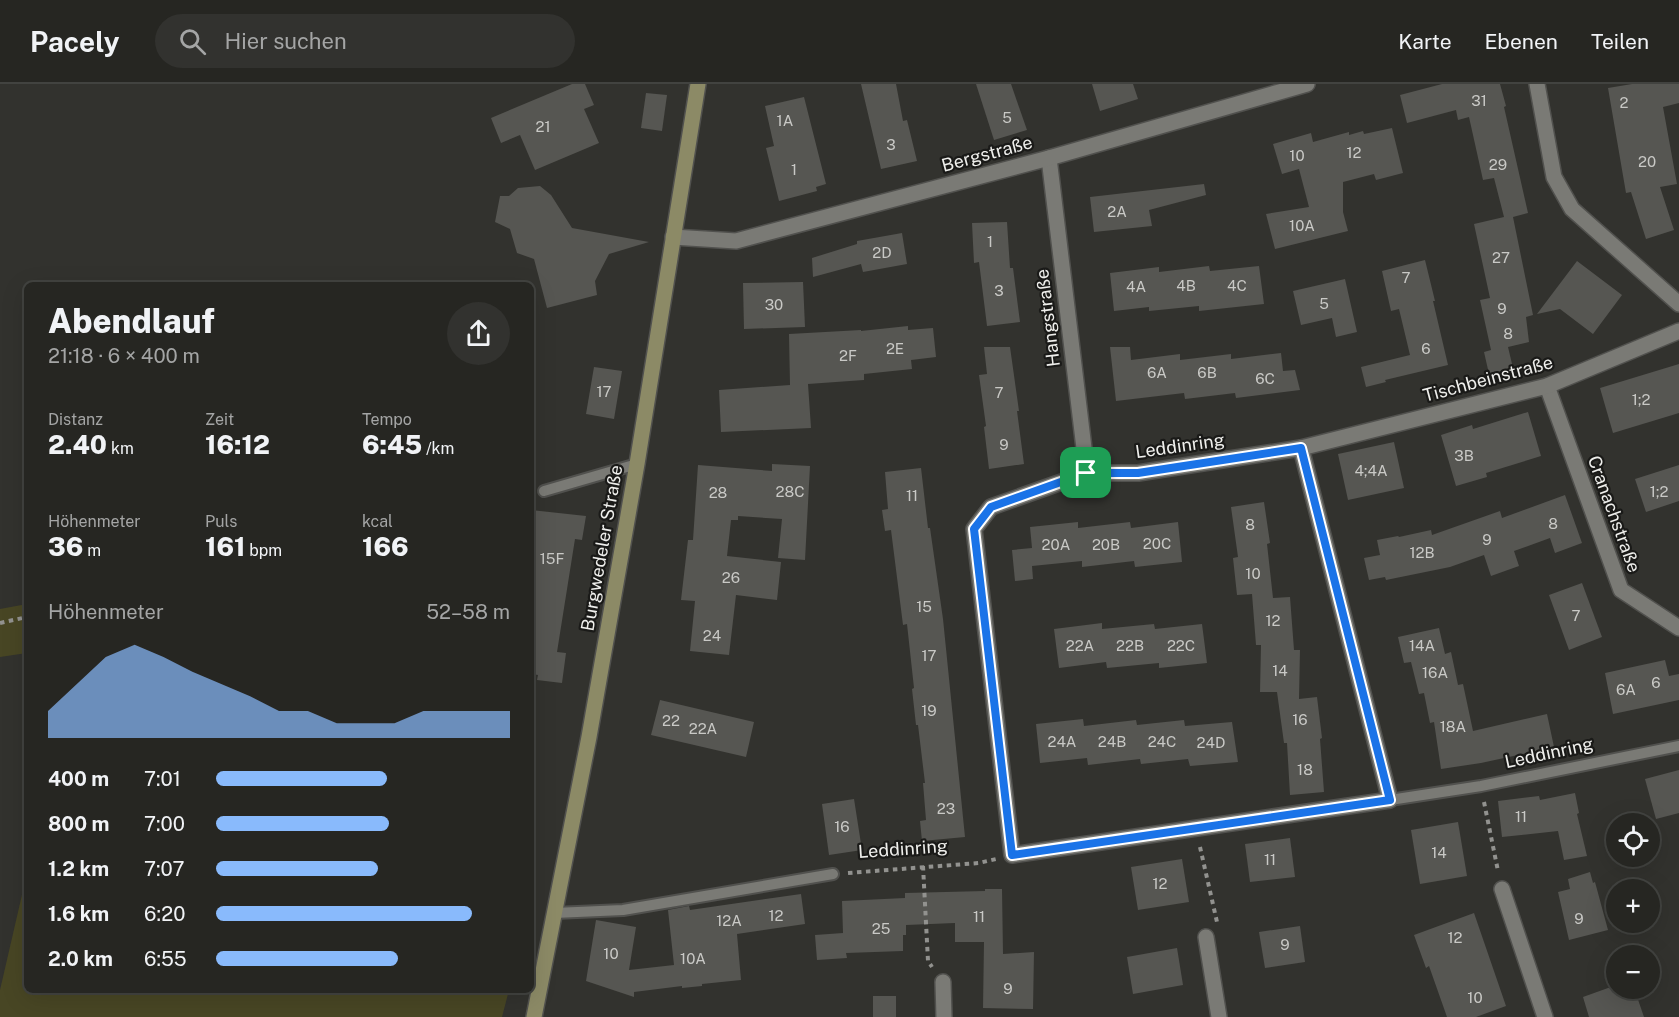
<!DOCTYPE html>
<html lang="de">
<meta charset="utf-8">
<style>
:root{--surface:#262622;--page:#32322f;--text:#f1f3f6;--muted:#a4a5a5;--line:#424340;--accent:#89bafc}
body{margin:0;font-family:"Public Sans",sans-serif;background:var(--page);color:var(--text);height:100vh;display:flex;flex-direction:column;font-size:22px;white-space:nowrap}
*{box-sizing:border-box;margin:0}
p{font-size:20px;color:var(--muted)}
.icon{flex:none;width:33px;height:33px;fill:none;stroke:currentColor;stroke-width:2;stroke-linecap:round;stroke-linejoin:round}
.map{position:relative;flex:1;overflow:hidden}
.sheet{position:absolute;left:24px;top:198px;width:510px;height:711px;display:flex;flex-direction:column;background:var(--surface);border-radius:9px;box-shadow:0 6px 24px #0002,0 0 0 2px var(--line)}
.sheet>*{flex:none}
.fabs{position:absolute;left:1606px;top:729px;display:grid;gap:12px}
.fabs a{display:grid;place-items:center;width:54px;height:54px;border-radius:50%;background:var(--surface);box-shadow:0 6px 24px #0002,0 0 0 2px var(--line);font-size:30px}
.pin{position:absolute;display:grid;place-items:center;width:51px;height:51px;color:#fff;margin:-26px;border-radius:12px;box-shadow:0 3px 9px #0006}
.round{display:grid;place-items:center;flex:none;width:63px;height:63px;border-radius:32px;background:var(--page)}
.headline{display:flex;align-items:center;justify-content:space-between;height:102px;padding:0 24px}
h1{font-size:33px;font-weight:800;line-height:45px}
.stats{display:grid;grid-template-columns:repeat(3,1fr);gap:9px;height:102px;padding:6px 24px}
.stats div{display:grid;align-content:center}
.stats b{font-size:26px;font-weight:800}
.stats small{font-size:16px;font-weight:400}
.stats p{font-size:16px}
.chart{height:168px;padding:12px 24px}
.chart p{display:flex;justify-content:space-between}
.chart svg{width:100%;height:108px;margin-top:6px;fill:var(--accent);opacity:.7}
ul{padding:0 24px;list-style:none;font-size:20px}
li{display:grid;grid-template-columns:96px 72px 1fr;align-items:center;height:45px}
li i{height:15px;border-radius:8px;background:var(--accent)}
header{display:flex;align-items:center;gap:36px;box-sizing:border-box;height:84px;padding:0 30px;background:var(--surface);border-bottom:2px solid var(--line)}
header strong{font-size:28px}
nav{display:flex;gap:33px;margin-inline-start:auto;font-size:21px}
.search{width:420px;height:54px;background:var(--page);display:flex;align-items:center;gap:15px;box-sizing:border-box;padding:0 21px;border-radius:33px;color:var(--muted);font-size:22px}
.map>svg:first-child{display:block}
.green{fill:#484624}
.building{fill:#565652}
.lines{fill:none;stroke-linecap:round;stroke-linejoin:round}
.service-casing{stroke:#51514e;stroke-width:14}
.minor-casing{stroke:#51514e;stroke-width:18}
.secondary-casing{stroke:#51514e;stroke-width:18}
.path{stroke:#92928f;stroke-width:4;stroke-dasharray:4.5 4.5;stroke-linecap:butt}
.service{stroke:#7a7a75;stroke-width:10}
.minor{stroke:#7a7a75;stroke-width:15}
.secondary{stroke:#8c8a66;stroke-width:15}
.route-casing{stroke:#fff;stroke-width:12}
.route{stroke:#1a73e8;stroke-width:8}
.labels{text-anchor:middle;stroke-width:4.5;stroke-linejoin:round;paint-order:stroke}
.number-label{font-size:15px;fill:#c9c9c6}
.street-label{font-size:18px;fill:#efefec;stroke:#1a1a18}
</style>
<header>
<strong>Pacely</strong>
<div class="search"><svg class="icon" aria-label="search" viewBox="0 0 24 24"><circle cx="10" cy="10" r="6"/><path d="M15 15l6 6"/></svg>Hier suchen</div>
<nav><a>Karte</a><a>Ebenen</a><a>Teilen</a></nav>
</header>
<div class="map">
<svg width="1679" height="933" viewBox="0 0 1679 933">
<rect width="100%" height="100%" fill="#32322e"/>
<g class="green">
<path d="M 27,520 L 27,569 L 0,573 L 0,525 Z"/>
<path d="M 27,789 L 27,906 L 509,906 L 502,933 L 0,933 L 0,906 Z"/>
</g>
<g class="building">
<path d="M 572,0 L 585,0 L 594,21 L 584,25 L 599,59 L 535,86 L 520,51 L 501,59 L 491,34 Z"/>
<path d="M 861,0 L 896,0 L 903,37 L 907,36 L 917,77 L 881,85 Z"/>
<path d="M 976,0 L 1011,0 L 1027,46 L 994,56 Z"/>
<path d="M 1092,0 L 1133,0 L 1138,15 L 1100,27 Z"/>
<path d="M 1442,0 L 1500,0 L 1506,22 L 1504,23 L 1528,129 L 1513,133 L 1533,231 L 1526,233 L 1529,258 L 1508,263 L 1513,284 L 1489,290 L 1484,268 L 1491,266 L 1480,216 L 1490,214 L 1474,140 L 1504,133 L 1494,94 L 1483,96 L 1469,33 L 1458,36 L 1456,26 L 1407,39 L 1400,11 Z"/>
<path d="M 1632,0 L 1679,0 L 1679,19 L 1663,23 L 1677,100 L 1660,103 L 1674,146 L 1646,155 L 1631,108 L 1626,109 L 1608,4 Z"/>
<path d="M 646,9 L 667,11 L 662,47 L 641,44 Z"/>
<path d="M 804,13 L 826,100 L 816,103 L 817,107 L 779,117 L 766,64 L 774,62 L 765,22 Z"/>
<path d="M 1392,44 L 1403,89 L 1376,96 L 1374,90 L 1343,98 L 1343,128 L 1348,147 L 1275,165 L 1266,130 L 1309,123 L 1299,85 L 1282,90 L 1273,60 L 1311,49 L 1313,58 L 1349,48 L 1349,51 L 1363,47 L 1364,50 Z"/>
<path d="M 1204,100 L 1206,111 L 1149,126 L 1152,142 L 1094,148 L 1090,113 Z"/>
<path d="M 540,102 L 551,111 L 572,144 L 649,158 L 609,170 L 595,197 L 597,211 L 547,224 L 534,175 L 517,169 L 510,145 L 495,138 L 500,112 L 509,112 L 518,104 Z"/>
<path d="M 1007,138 L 1010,184 L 1013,184 L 1020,238 L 987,242 L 979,178 L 974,179 L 972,139 Z"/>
<path d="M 902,149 L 907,180 L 863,188 L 861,180 L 813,193 L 812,174 L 857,160 L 857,157 Z"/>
<path d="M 1425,176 L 1435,217 L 1433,217 L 1448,281 L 1385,296 L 1386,298 L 1366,303 L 1361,283 L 1410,271 L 1399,225 L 1391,227 L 1382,187 Z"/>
<path d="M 1577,177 L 1622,211 L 1593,250 L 1560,225 L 1537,230 Z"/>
<path d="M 1209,182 L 1210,187 L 1259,182 L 1264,220 L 1199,227 L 1199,222 L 1149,227 L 1149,223 L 1114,227 L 1110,189 L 1159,183 L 1159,188 Z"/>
<path d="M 1345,195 L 1357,248 L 1336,253 L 1332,234 L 1301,241 L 1293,207 Z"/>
<path d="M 803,198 L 805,243 L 744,245 L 743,199 Z"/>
<path d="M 908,242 L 908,246 L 933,244 L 936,273 L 911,276 L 912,285 L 864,290 L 864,296 L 808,300 L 811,344 L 721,348 L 719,306 L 790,301 L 789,250 L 861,246 L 861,247 Z"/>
<path d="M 984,263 L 1010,263 L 1019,327 L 1017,327 L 1024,380 L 989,385 L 984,343 L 986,342 L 979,291 L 987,290 Z"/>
<path d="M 1110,263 L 1130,263 L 1131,276 L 1180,270 L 1180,276 L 1231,270 L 1231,275 L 1281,269 L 1283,287 L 1295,286 L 1300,306 L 1236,314 L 1235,309 L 1185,315 L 1184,309 L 1116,317 Z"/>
<path d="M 1679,280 L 1679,329 L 1613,349 L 1600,304 Z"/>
<path d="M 594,283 L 622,287 L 614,335 L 586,330 Z"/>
<path d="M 1528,328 L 1541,372 L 1486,389 L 1487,393 L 1456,402 L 1441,351 L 1472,341 L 1473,345 Z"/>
<path d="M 1394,358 L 1404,404 L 1348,416 L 1338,370 Z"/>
<path d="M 772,380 L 810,382 L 805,476 L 778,474 L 782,435 L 738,432 L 738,436 L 731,436 L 727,472 L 781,478 L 777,516 L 736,511 L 729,571 L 690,567 L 695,517 L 681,516 L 688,456 L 693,456 L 698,381 L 772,387 Z"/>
<path d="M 1679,381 L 1679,417 L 1646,428 L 1635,395 Z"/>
<path d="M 921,384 L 928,444 L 930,444 L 943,535 L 965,753 L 922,757 L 920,737 L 926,736 L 923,699 L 925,699 L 918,641 L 916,641 L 912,605 L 914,604 L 907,540 L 903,541 L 891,446 L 885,447 L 882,426 L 888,425 L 885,388 Z"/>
<path d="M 1565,411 L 1582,459 L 1555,469 L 1550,454 L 1514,467 L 1519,482 L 1491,492 L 1484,471 L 1450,483 L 1386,496 L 1385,493 L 1369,496 L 1364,474 L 1380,471 L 1377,456 L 1398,452 L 1399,453 L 1431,446 L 1432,451 L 1500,427 L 1502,434 Z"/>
<path d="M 1264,418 L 1270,459 L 1267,460 L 1273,514 L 1290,513 L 1294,566 L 1300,566 L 1299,615 L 1317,613 L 1322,654 L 1320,655 L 1324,708 L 1290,711 L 1287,659 L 1284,659 L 1277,608 L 1260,608 L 1261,561 L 1256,561 L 1252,510 L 1237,511 L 1233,474 L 1238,473 L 1231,423 Z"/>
<path d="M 531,426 L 586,432 L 582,456 L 575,455 L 557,568 L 566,569 L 562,599 L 537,596 L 538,591 L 531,590 Z"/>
<path d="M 1078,438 L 1078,444 L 1130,438 L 1131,444 L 1178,438 L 1182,478 L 1135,483 L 1134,477 L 1082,483 L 1082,477 L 1032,482 L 1033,495 L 1015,497 L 1012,466 L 1032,464 L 1030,443 Z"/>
<path d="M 1582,499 L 1602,553 L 1569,566 L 1549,511 Z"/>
<path d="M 1102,539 L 1102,545 L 1154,540 L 1155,545 L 1202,540 L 1207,579 L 1159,584 L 1159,579 L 1107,584 L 1106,578 L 1059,584 L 1054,545 Z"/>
<path d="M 1439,544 L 1445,570 L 1451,568 L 1458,601 L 1463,600 L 1473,647 L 1547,630 L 1554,663 L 1481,679 L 1441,685 L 1434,638 L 1430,639 L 1424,609 L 1419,610 L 1411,578 L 1404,579 L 1398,553 Z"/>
<path d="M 1665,576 L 1669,592 L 1679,590 L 1679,616 L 1613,630 L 1605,589 Z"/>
<path d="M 660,616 L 754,638 L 746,673 L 651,651 Z"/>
<path d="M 1083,635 L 1084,642 L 1136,636 L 1137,641 L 1184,636 L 1185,642 L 1232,638 L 1238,678 L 1190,682 L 1188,675 L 1141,680 L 1140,675 L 1088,681 L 1087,674 L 1040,679 L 1036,640 Z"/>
<path d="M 1679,686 L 1679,729 L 1656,735 L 1645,695 Z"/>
<path d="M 1575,709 L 1579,729 L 1577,730 L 1587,772 L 1564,776 L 1558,747 L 1502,753 L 1498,717 L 1539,712 L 1540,716 Z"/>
<path d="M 854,715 L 862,766 L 829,771 L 822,720 Z"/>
<path d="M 1458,738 L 1467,792 L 1420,800 L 1411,746 Z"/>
<path d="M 1290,754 L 1295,793 L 1250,798 L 1245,760 Z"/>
<path d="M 1182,775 L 1189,818 L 1138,826 L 1131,783 Z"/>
<path d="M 1590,788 L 1593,799 L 1595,798 L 1608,846 L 1569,856 L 1558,808 L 1570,805 L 1568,795 Z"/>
<path d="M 985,805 L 1002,805 L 1003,870 L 1034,868 L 1033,925 L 983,924 L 984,858 L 955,858 L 955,839 L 906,841 L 906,851 L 903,851 L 903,867 L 846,869 L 847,874 L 817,876 L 815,851 L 843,849 L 842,817 L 905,814 L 905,809 L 985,807 Z"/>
<path d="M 801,810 L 805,840 L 737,850 L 741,896 L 702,900 L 702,902 L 682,904 L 682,902 L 634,908 L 634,913 L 586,897 L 596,836 L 636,843 L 629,886 L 674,881 L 668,826 L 689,822 L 690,826 Z"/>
<path d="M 1474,829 L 1506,922 L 1476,933 L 1447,933 L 1429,882 L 1426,884 L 1414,851 Z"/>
<path d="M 1300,842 L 1305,878 L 1265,884 L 1259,848 Z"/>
<path d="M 1177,864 L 1183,901 L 1133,910 L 1127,873 Z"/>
<path d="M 1608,904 L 1634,904 L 1644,933 L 1589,933 L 1583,913 Z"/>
<rect x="873" y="912" width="23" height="21"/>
</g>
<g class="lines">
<defs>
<g id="service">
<path d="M 544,407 L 637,380"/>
<path d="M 1390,716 L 1481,702 L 1679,662"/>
<path d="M 554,829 L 623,826 L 833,790"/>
</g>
<g id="minor">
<path d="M 1537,0 L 1554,93 L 1572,125 L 1679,220"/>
<path d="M 1049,74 L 1087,389"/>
<path d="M 673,153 L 736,157 L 1049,74 L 1307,0"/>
<path d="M 1547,302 L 1621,506 L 1679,544"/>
<path d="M 1301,364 L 1390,716 L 1012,771 L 974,445 L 991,423 L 1087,389 L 1138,389 Z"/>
<path d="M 1301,364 L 1547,302 L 1679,247"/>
<path d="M 1502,805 L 1545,933"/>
<path d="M 1206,853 L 1219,933"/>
<path d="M 943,898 L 944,933"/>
</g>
<path id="secondary" d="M 534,933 L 589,653 L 637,380 L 698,0"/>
</defs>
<use href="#service" class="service-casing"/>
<use href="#minor" class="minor-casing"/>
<use href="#secondary" class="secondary-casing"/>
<g class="path">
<path d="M 0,539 L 27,533"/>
<path d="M 1484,718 L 1498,787"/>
<path d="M 1200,763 L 1217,838"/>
<path d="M 923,782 L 928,877 L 932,883"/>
<path d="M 848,789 L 979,779 L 996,775"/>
</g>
<use href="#service" class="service"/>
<use href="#minor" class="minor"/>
<use href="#secondary" class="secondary"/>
</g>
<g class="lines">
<defs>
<path id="route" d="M 1301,364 L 1390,716 L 1012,771 L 974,445 L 991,423 L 1086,389 L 1138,389 Z"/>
</defs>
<use href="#route" class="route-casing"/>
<use href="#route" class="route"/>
</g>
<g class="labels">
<g class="number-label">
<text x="1479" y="22">31</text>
<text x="1624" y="24">2</text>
<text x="1007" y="39">5</text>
<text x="785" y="42">1A</text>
<text x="543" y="48">21</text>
<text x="891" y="66">3</text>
<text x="1354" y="74">12</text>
<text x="1297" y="77">10</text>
<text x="1647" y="83">20</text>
<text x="1498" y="86">29</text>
<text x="794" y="91">1</text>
<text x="1117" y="133">2A</text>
<text x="1302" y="147">10A</text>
<text x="990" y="163">1</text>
<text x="882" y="174">2D</text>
<text x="1501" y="179">27</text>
<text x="1406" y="199">7</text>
<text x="1186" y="207">4B</text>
<text x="1237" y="207">4C</text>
<text x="1136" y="208">4A</text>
<text x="999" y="212">3</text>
<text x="1324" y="225">5</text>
<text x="774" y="226">30</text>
<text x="1502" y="230">9</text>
<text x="1508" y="255">8</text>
<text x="895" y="270">2E</text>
<text x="1426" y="270">6</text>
<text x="848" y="277">2F</text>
<text x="1157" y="294">6A</text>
<text x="1207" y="294">6B</text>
<text x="1265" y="300">6C</text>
<text x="604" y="313">17</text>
<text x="999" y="314">7</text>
<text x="1641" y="321">1;2</text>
<text x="1004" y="366">9</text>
<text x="1464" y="377">3B</text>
<text x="1371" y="392">4;4A</text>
<text x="790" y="413">28C</text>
<text x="1659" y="413">1;2</text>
<text x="718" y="414">28</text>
<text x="912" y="417">11</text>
<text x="1553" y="445">8</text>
<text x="1250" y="446">8</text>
<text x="1487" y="461">9</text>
<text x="1157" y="465">20C</text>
<text x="1056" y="466">20A</text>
<text x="1106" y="466">20B</text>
<text x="1422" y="474">12B</text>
<text x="552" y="480">15F</text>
<text x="1253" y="495">10</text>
<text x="731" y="499">26</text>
<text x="924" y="528">15</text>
<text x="1576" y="537">7</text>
<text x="1273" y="542">12</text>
<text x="712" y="557">24</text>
<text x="1080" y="567">22A</text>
<text x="1130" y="567">22B</text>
<text x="1181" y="567">22C</text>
<text x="1422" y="567">14A</text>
<text x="929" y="577">17</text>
<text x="1280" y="592">14</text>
<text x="1435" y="594">16A</text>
<text x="1656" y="604">6</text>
<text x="1626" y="611">6A</text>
<text x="929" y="632">19</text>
<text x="1300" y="641">16</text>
<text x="671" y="642">22</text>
<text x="1453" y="648">18A</text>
<text x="703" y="650">22A</text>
<text x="1062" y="663">24A</text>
<text x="1112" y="663">24B</text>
<text x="1162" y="663">24C</text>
<text x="1211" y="664">24D</text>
<text x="1305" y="691">18</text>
<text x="946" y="730">23</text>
<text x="1521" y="738">11</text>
<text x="842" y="748">16</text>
<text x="1439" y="774">14</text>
<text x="1270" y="781">11</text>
<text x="1160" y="805">12</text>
<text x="776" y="837">12</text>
<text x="979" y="838">11</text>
<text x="1579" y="840">9</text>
<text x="729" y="842">12A</text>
<text x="881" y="850">25</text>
<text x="1455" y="859">12</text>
<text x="1285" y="866">9</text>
<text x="611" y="875">10</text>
<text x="693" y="880">10A</text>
<text x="1008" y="910">9</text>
<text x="1475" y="919">10</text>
</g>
<g class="street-label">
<text transform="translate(987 70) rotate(-15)" y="6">Bergstraße</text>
<text transform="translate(1048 234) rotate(-97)" y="6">Hangstraße</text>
<text transform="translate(1488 295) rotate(-15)" y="6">Tischbeinstraße</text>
<text transform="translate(1180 362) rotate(-8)" y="6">Leddinring</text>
<text transform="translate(1614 430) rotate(70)" y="6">Cranachstraße</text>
<text transform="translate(602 464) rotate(-80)" y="6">Burgwedeler Straße</text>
<text transform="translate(1549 669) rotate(-12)" y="6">Leddinring</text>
<text transform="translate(903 765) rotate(-4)" y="6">Leddinring</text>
</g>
</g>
</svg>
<div class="fabs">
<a><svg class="icon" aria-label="locate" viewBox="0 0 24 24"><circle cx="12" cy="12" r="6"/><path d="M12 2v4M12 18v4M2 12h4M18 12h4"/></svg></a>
<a>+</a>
<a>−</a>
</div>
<div class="pin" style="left:1086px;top:389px;background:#1e9e55"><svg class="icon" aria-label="arrive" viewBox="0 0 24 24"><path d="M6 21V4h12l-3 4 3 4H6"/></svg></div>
<section class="sheet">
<div class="headline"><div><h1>Abendlauf</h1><p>21:18 · 6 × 400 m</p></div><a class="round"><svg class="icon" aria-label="share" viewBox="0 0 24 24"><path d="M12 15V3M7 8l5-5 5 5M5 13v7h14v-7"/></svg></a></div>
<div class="stats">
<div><p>Distanz</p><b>2.40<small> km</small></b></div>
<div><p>Zeit</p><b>16:12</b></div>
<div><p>Tempo</p><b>6:45<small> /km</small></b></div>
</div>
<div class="stats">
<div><p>Höhenmeter</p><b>36<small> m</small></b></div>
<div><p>Puls</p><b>161<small> bpm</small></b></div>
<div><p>kcal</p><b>166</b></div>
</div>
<div class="chart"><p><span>Höhenmeter</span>52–58 m</p>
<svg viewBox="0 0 160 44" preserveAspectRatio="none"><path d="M0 44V33L10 22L20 11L30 6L40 11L50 17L60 22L70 27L80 33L90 33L100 38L110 38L120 38L130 33L140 33L150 33L160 33V44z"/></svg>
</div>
<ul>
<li><b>400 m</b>7:01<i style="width:58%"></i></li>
<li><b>800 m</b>7:00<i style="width:59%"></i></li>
<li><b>1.2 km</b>7:07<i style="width:55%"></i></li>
<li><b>1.6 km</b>6:20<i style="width:87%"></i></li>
<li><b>2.0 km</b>6:55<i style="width:62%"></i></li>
</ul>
</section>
</div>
